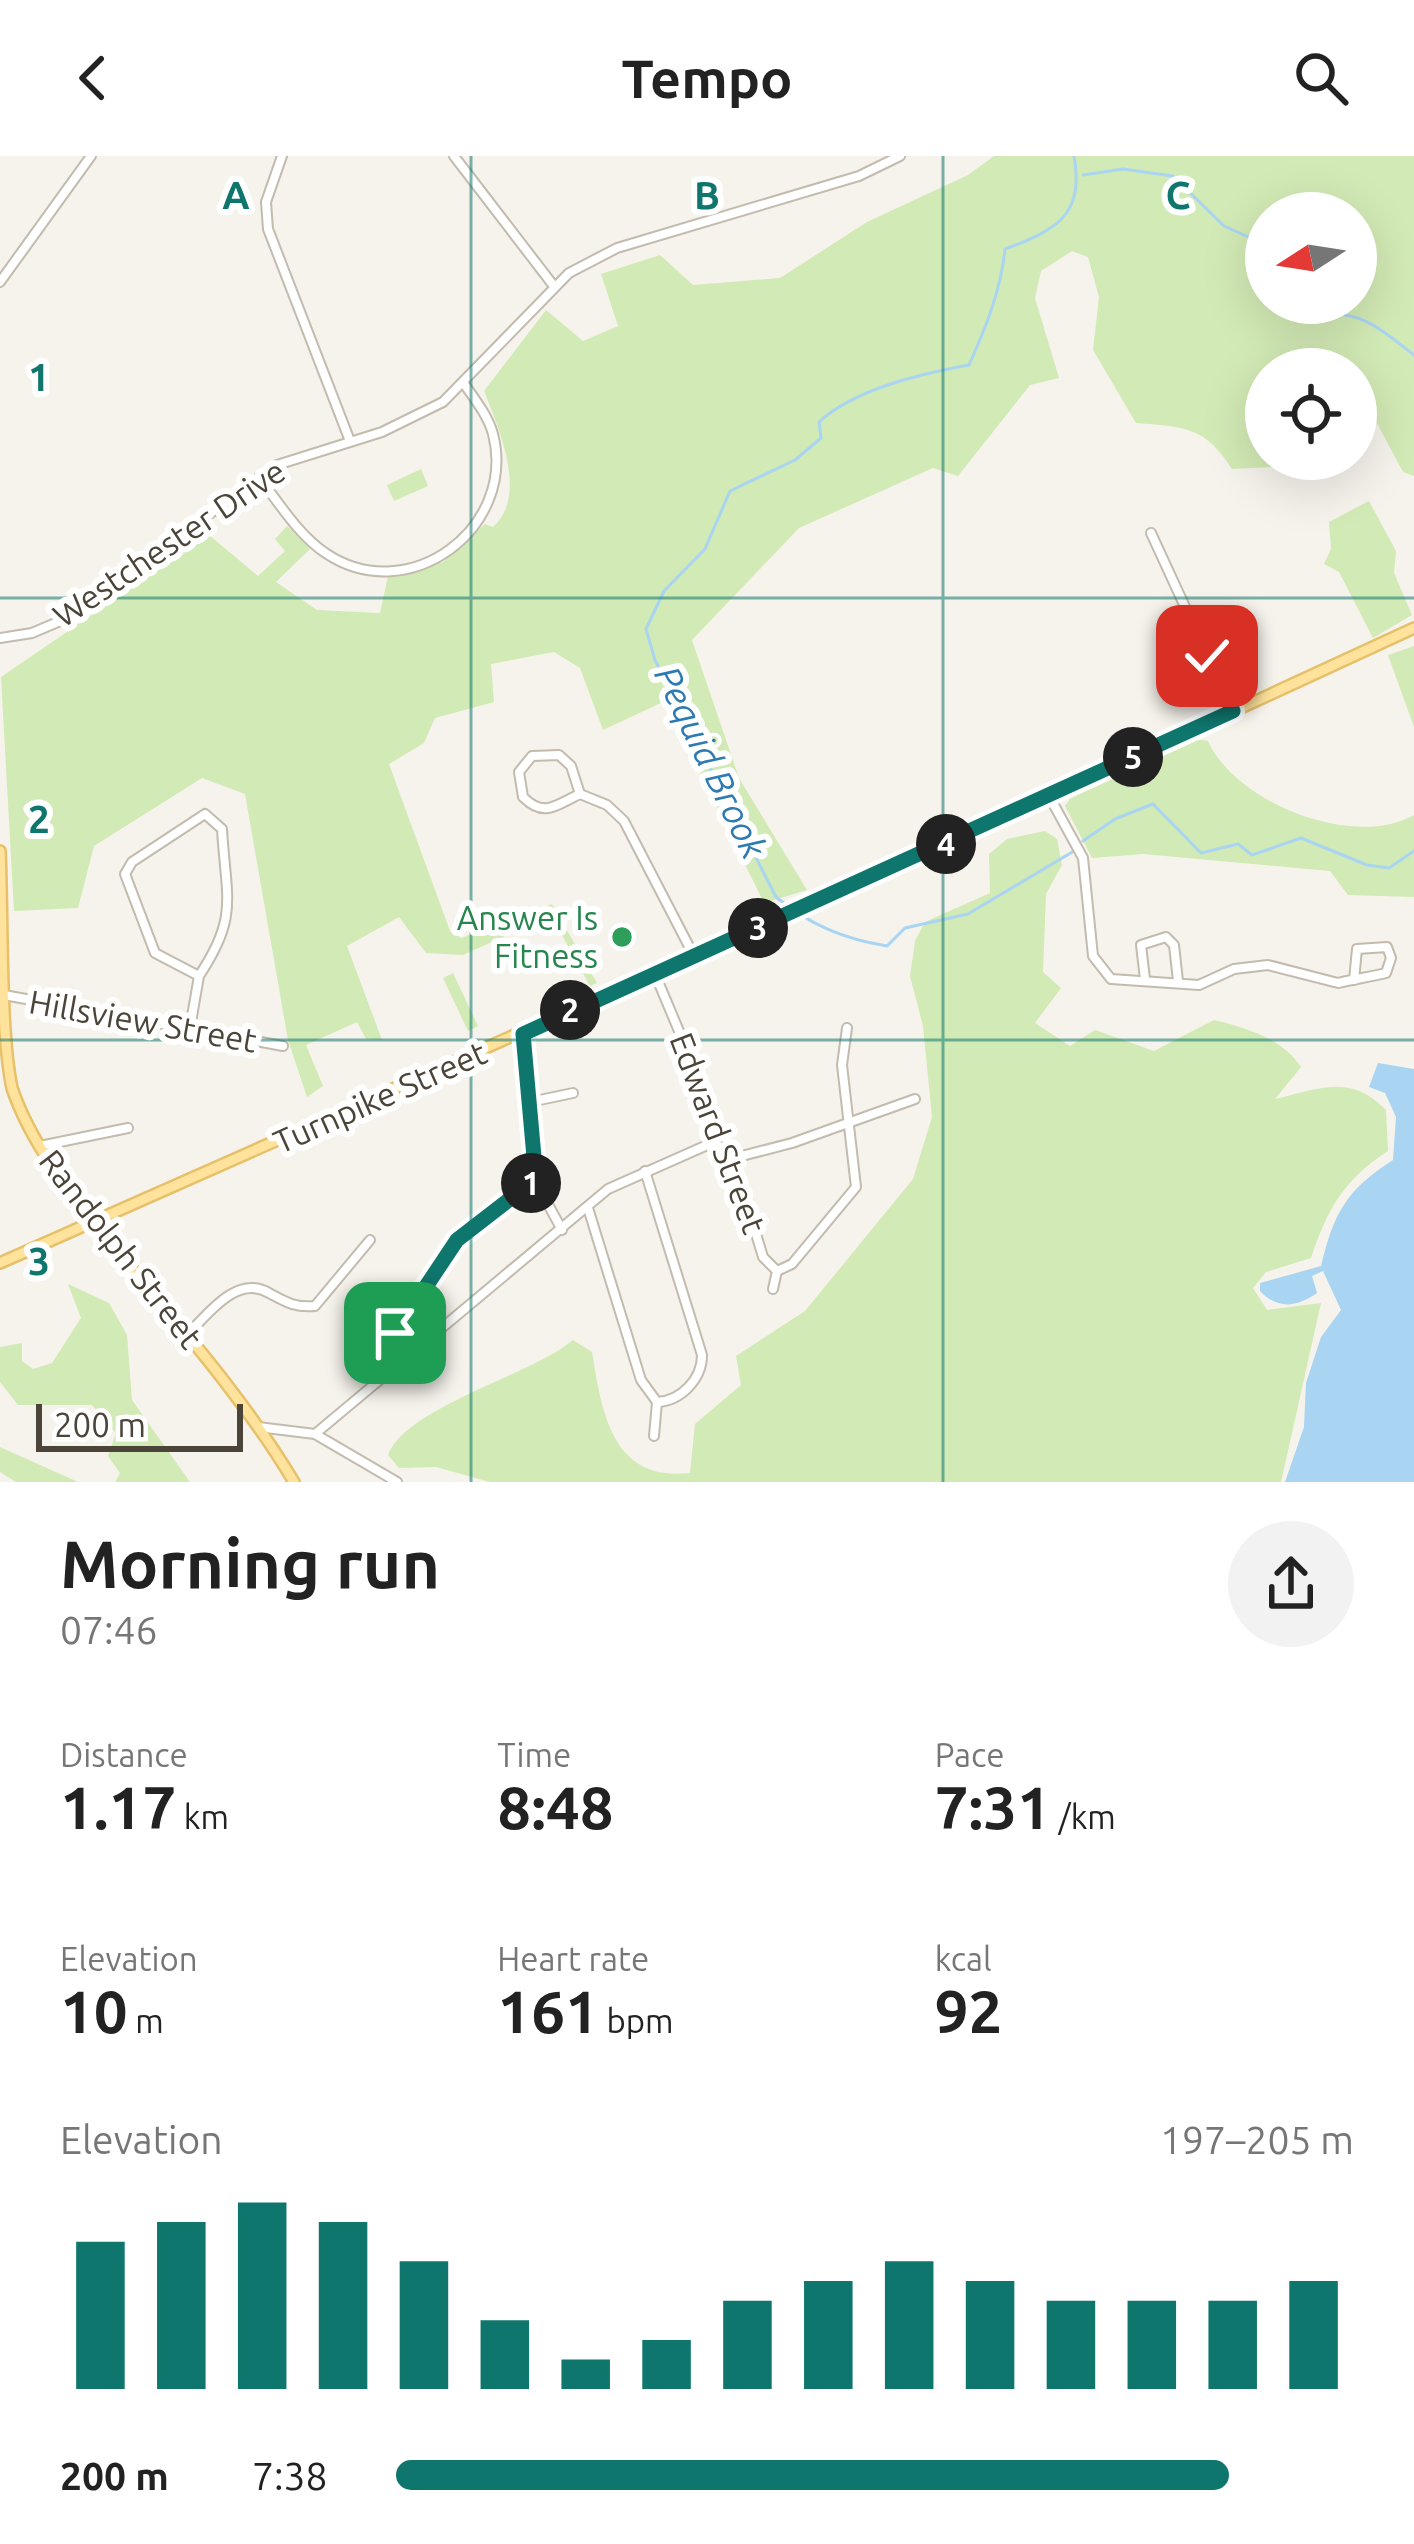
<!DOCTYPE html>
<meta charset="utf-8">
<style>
:root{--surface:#fff;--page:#f2f2f2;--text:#222;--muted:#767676;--accent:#0f766e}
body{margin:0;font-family:Ubuntu,sans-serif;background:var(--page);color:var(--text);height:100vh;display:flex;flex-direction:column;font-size:45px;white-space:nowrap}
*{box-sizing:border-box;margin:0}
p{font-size:39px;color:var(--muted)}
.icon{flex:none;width:66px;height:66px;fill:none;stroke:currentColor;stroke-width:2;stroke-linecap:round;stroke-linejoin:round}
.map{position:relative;height:1326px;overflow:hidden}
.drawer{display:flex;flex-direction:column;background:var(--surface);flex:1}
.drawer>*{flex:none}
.needle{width:78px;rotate:258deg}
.controls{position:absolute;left:1245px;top:36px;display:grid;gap:24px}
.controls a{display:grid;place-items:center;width:132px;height:132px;border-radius:50%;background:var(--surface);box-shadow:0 12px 48px #0002;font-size:60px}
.scale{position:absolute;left:36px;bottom:30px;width:207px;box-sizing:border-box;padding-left:12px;border:6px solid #4b4439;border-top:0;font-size:33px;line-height:42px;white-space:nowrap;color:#4b4439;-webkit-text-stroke:9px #fff;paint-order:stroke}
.pin{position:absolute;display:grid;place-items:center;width:102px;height:102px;color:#fff;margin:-51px;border-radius:24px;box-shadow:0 6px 18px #0006}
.km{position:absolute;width:60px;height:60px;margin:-30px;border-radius:50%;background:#222;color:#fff;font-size:33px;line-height:60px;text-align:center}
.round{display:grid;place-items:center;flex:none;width:126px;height:126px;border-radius:63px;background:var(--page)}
.head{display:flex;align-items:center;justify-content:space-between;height:204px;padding:0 60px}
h1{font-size:66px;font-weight:600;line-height:90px}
.metrics{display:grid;grid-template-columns:repeat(3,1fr);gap:18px;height:204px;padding:12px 60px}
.metrics div{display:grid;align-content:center}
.metrics b{font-size:60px;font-weight:600}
.metrics small{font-size:33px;font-weight:400}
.metrics p{font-size:33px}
.chart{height:336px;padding:24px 60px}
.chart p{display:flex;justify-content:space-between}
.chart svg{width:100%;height:216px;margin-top:12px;stroke:var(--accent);stroke-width:6}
ul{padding:0 60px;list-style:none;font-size:39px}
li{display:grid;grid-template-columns:192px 144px 1fr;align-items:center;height:90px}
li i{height:30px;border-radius:15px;background:var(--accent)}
header{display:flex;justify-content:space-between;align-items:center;height:156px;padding:0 60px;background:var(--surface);font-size:54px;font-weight:600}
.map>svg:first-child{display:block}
.green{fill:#d2eab5;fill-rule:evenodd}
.water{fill:#a9d4f2}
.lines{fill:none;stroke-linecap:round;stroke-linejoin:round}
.stream{stroke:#a9d4f2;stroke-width:3}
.minor-casing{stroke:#c2bbae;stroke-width:12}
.major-casing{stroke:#e6c16a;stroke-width:14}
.minor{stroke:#fff;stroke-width:8}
.major{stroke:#ffe39c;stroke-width:9}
.route-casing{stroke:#fff;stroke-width:24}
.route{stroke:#0f766e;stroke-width:15}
.grid{fill:none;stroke:#0f766e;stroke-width:3;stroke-opacity:0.55}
.leisure-dot{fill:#2e9e5b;stroke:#fff;stroke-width:4.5}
.labels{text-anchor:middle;stroke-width:12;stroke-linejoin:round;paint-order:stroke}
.street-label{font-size:33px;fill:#4b4439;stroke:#fff}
.leisure-label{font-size:33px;fill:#27864d;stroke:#fff;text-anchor:end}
.water-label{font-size:36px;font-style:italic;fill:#2e7ab2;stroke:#fff}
.grid-label{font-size:39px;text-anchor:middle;font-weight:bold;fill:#0f766e;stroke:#fff;stroke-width:12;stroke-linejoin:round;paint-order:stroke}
</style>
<header><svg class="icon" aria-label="back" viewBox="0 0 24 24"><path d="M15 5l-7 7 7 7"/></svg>Tempo<svg class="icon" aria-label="search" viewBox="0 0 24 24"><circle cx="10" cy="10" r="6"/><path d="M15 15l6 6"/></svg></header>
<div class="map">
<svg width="1414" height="1326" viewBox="0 0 1414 1326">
<rect width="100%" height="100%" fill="#f6f3ec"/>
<g class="green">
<path d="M 994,0 L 1414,0 L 1414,320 L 1403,316 L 1356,228 L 1356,213 L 1266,213 L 1266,303 L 1305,303 L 1295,310 L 1232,313 C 1205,270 1184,271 1136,267 L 1093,194 L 1099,141 L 1088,101 L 1072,95 L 1041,115 L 1035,142 L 1059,222 L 1030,229 L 958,320 L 933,312 L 799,372 L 692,484 L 739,622 L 807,734 L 764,747 L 665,545 L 603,574 L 580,512 L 554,496 L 491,508 L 494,546 L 435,562 L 424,587 L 389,608 L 450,775 L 461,782 L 552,748 L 597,827 L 590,830 L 551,759 L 463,799 L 426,797 L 399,761 L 347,790 L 382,884 L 366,883 L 357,866 L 306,889 L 323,930 L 307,941 L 288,884 L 245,638 L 202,622 L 94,690 L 78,752 L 14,755 L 1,521 L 209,379 L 258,420 L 285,395 L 275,383 L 287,370 L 310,393 L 276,426 L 317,454 L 380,457 L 388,420 L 443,406 L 485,368 L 493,371 C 529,339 498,271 484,235 L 546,154 L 583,185 L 618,170 L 601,118 L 660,99 L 693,129 L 780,122 L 867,66 L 968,19 ZM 1266,57 L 1356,57 L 1356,147 L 1266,147 Z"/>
<path d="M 421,313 L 428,330 L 394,345 L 387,329 Z"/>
<path d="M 1369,345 L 1396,395 L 1394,417 L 1412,459 L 1373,482 L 1339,416 L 1324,408 L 1331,393 L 1329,366 Z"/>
<path d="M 1414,490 L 1414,571 L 1388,499 Z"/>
<path d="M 1195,583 L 1208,585 C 1235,646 1353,694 1414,659 L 1414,741 L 1348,739 L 1330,715 L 1143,698 L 1092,702 L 1065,650 L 1072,640 Z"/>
<path d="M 1045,675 L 1057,683 L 1062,709 L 1046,738 L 1043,816 L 1061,832 L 1035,867 L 1070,890 L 1095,874 L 1154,895 L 1214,864 C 1246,872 1282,882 1301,911 L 1275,943 C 1320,933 1350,917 1386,954 L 1388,995 C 1344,1023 1327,1054 1311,1102 L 1266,1116 L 1253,1132 L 1267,1154 L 1321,1147 L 1281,1326 L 490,1326 L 436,1311 L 399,1312 L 388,1299 C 406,1251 530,1220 573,1184 L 592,1196 C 602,1257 612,1326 690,1317 L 695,1268 L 741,1229 L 736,1200 L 805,1155 L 913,1023 L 932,961 L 923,870 L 910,820 L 915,785 L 925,766 L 990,737 L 989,698 L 1007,683 Z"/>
<path d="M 453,817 L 478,870 L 468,875 L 443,822 Z"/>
<path d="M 68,1128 L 109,1147 L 127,1179 L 132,1244 L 190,1326 L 115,1326 L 120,1317 L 108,1300 L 116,1277 L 92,1249 L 18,1249 L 0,1226 L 0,1191 L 22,1187 L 22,1205 L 33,1213 L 52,1207 L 81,1162 Z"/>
<path d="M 0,1291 L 78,1326 L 16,1326 L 0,1316 Z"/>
</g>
<path class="water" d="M 1378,907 L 1414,913 L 1414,1326 L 1285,1326 L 1304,1271 L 1306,1227 L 1321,1181 L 1341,1154 L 1323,1115 L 1312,1120 L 1317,1137 C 1297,1151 1278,1154 1260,1135 L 1260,1127 L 1321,1110 C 1334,1057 1346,1034 1393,1004 L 1396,961 L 1385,937 L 1369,931 Z"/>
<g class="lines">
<g class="stream">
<path d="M 1074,0 C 1085,58 1057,74 1005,93 C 1001,134 986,171 969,209 C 920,218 855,233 819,266 L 821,282 L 795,304 L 730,335 L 705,393 L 664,435 L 646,473 L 655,504 L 776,741 C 810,769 844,783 887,790 L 905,772 L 968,758 L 1074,695"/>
<path d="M 1083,19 L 1123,13 L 1173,20 L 1224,70 L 1266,89"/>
<path d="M 1323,147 L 1325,158 C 1365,156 1384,176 1414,199"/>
<path d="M 1083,685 L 1115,663 L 1153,648 L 1201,697 L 1238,688 L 1252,699 L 1301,682 L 1367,709 L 1389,712 L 1414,695"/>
</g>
<defs>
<g id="minor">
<path d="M 282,0 L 266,46 L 268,73 L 350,285"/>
<path d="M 454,0 L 553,129"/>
<path d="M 0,126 L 91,0"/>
<path d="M 259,321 C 279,347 299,380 327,398 C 409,452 517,372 493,278 C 488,260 476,245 465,229"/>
<path d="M 1151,377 L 1233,555"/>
<path d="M 0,482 L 32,477 L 65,463 L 277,309 L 382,276 L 443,246 L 569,117 L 617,92 L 859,20 L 900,0"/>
<path d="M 580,638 C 557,648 545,663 523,641 L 519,616 L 532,600 L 559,599 L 571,610 L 580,638 L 607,649 L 624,665 L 694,800"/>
<path d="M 1049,640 L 1083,702 L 1093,800 L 1111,823 L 1199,829 L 1234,813 L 1268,809 L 1338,827 C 1354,823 1370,821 1386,817 L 1391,802 L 1387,791 L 1357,793 L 1354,824"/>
<path d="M 655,818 L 689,899 L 714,986 L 733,1002 L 763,1101 L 777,1115 L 773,1133"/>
<path d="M 1145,823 L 1141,789 L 1166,781 L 1174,789 L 1178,825"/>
<path d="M 4,839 L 283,890"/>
<path d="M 190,872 L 199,820 L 155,797 L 125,718 L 132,706 L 205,658 L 222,673 C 226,743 239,760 199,820"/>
<path d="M 523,878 L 537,1028 L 562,1074"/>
<path d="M 530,946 L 573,937"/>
<path d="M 40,990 L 128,972"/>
<path d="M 734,1002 L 792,987 L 915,943"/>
<path d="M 645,1015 L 702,1199 C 702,1223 681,1245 657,1246"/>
<path d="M 588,1052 L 641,1224 L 657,1246 L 654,1280"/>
<path d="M 777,1115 L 792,1108 L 856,1031 L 842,909 L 847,872"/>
<path d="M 188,1178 C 208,1158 237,1118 269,1137 C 286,1146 295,1152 315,1150 L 370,1084"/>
<path d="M 395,1210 C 385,1138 482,1059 536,1023"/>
<path d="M 258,1271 L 315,1278 L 397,1326"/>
<path d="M 315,1278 L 608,1033 L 714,986"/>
</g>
<g id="major">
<path d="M 0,695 C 3,759 0,876 12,932 C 33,995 81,1049 122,1100 C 182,1173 245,1244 294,1326"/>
<path d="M 0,1107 L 966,679 L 1414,472"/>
</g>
</defs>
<use href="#minor" class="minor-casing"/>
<use href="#major" class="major-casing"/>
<use href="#minor" class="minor"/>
<use href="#major" class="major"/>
</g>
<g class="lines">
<defs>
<path id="route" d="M 395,1177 L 457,1084 L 536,1023 L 523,878 L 1233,555 L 1207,500"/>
</defs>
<use href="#route" class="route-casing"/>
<use href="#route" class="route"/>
</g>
<path class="grid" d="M 471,0 L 471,1326M 943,0 L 943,1326M 0,442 L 1414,442M 0,884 L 1414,884"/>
<circle class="leisure-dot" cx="622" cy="781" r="12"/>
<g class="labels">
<g class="street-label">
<text transform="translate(169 387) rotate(-34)" y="12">Westchester Drive</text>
<text transform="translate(143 865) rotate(10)" y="12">Hillsview Street</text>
<text transform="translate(380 941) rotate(-24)" y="12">Turnpike Street</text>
<text transform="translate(718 977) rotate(69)" y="12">Edward Street</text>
<text transform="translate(121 1093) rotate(52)" y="12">Randolph Street</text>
</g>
<g class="leisure-label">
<text x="598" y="774">Answer Is<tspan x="598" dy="38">Fitness</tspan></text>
</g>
<g class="water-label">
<text transform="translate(711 606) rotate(64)" y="13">Pequid Brook</text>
</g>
</g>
<g class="grid-label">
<text x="236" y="53">A</text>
<text x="707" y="53">B</text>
<text x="1178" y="53">C</text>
<text x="39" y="235">1</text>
<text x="39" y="677">2</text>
<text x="39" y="1119">3</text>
</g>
</svg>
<div class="controls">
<a><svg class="needle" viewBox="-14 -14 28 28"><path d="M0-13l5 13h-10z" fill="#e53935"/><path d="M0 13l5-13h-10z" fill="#767676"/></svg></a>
<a><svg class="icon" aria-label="locate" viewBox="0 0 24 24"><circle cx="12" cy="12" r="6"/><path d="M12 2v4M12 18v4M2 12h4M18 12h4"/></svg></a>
</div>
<div class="scale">200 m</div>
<div class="pin" style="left:395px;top:1177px;background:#1e9e55"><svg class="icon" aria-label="arrive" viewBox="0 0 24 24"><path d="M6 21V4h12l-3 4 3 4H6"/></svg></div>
<div class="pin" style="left:1207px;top:500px;background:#d93025"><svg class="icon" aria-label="check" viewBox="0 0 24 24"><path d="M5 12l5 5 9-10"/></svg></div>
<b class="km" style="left:531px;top:1027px">1</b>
<b class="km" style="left:570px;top:854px">2</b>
<b class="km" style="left:758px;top:772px">3</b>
<b class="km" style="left:946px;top:688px">4</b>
<b class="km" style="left:1133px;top:601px">5</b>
</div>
<section class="drawer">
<div class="head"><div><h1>Morning run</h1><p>07:46</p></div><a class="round"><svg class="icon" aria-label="share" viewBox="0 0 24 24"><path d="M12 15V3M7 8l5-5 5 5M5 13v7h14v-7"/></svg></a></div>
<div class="metrics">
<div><p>Distance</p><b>1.17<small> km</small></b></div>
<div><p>Time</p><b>8:48</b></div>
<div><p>Pace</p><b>7:31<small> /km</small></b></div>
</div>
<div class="metrics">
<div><p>Elevation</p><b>10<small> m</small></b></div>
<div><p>Heart rate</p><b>161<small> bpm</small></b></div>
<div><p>kcal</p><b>92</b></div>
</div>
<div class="chart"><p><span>Elevation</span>197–205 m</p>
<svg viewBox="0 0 160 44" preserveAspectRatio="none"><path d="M5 44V14M15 44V10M25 44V6M35 44V10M45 44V18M55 44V30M65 44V38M75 44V34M85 44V26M95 44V22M105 44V18M115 44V22M125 44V26M135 44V26M145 44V26M155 44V22"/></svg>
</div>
<ul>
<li><b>200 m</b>7:38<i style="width:87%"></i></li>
</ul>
</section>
